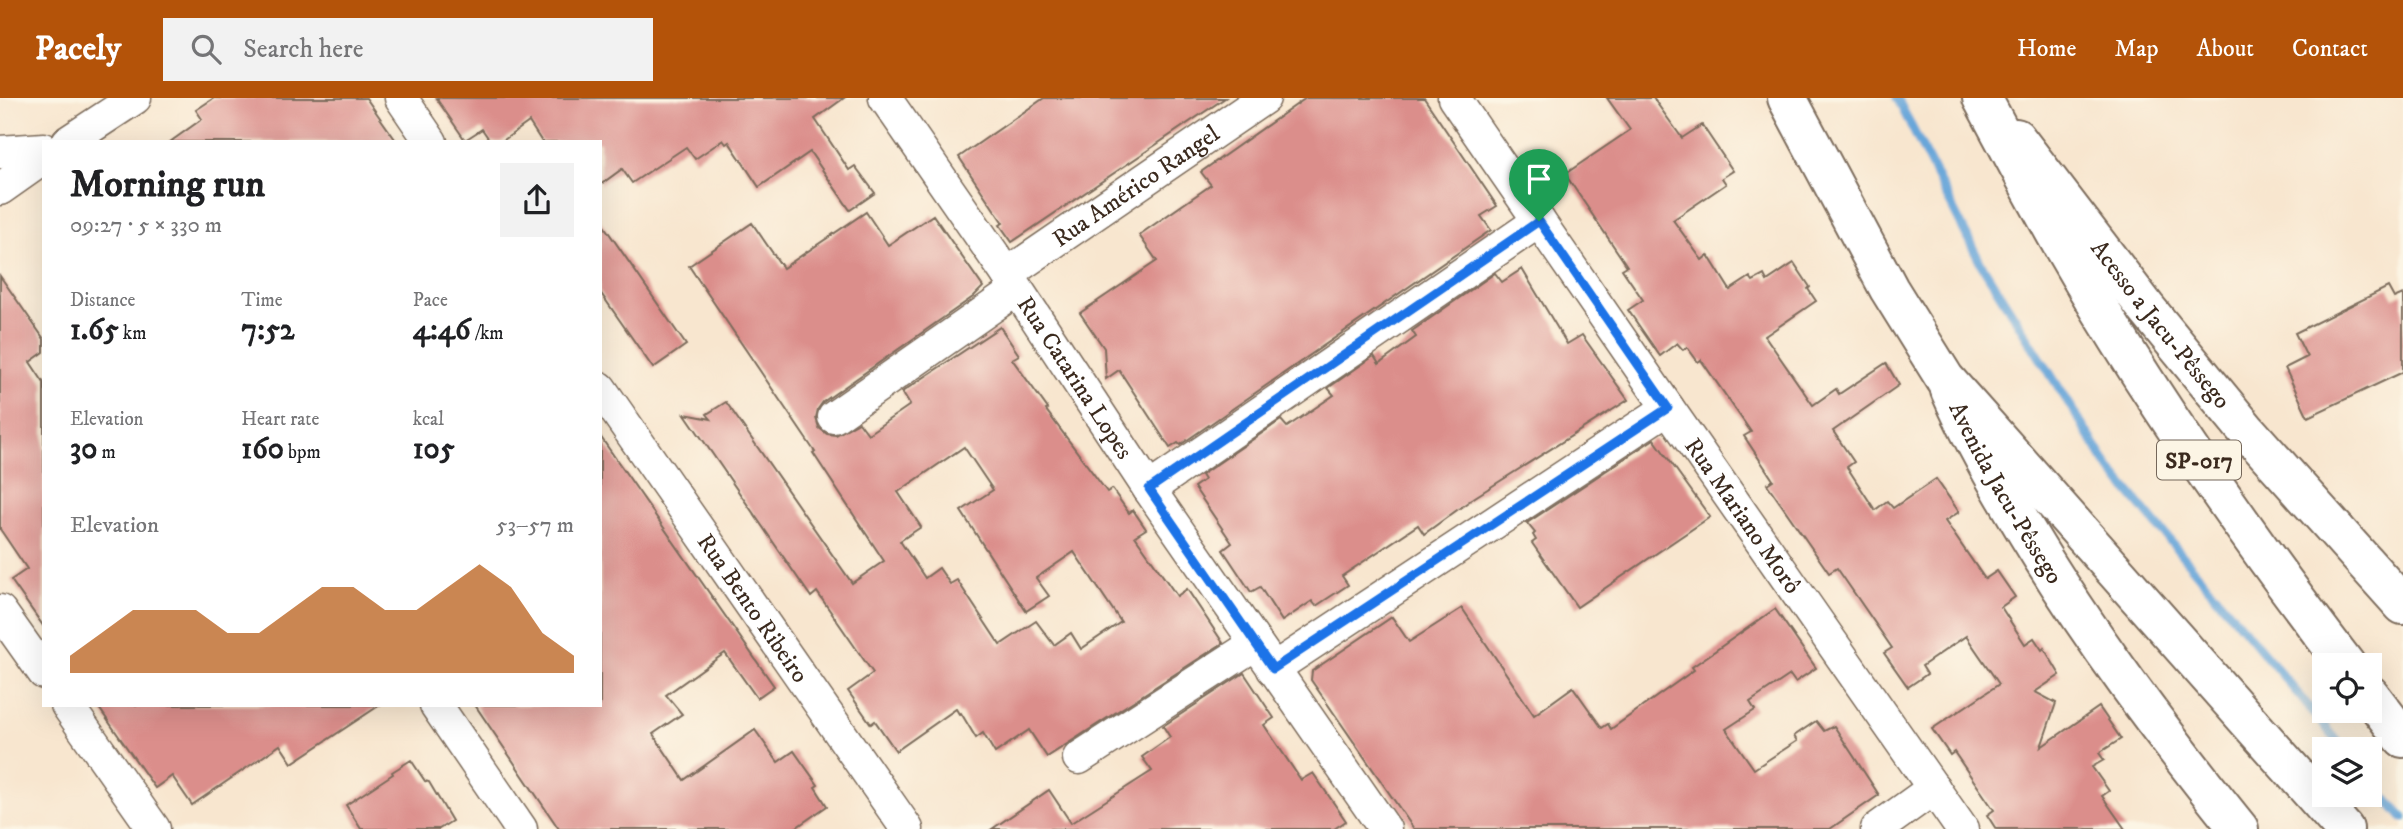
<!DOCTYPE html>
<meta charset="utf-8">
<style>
:root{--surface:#fff;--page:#f2f2f2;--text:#202124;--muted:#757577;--accent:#b45309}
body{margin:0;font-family:"IM FELL DW Pica",serif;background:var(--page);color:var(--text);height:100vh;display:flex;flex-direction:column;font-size:26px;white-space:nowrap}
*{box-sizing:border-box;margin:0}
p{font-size:23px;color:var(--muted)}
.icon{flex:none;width:38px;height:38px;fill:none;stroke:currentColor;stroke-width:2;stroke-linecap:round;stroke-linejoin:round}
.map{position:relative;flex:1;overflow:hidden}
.drawer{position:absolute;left:42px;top:42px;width:560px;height:567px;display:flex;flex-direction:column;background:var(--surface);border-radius:0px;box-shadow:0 7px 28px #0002}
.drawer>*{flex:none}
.controls{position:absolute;left:2312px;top:555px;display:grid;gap:14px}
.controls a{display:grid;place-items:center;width:70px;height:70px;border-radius:0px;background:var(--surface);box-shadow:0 7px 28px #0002;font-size:35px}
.pin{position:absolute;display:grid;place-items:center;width:60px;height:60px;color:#fff;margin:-72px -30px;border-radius:50% 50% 50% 0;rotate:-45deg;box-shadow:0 0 7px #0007}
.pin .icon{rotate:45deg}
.round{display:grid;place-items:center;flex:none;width:74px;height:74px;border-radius:0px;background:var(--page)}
.overview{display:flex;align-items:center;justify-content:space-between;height:119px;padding:0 28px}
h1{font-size:38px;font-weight:800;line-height:52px}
.stats{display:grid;grid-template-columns:repeat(3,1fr);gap:10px;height:119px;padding:7px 28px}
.stats div{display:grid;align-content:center}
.stats b{font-size:30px;font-weight:800}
.stats small{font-size:19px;font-weight:400}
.stats p{font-size:19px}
.chart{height:196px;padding:14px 28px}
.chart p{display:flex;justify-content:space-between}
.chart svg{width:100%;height:126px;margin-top:7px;fill:var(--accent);opacity:.7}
header{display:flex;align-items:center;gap:42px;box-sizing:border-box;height:98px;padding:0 35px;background:var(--accent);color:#fff}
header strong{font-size:33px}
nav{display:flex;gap:38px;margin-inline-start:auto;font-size:24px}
.search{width:490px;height:63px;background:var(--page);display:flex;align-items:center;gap:18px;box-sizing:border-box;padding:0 24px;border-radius:0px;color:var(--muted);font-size:26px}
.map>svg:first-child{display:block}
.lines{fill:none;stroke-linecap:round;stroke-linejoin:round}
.stream{stroke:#67a6d9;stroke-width:9}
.building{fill:#db8e8b;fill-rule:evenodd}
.street-casing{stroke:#7d6c5c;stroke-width:35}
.secondary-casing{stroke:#7d6c5c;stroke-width:42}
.highway-casing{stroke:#7d6c5c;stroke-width:42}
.street{stroke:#fff;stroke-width:32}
.secondary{stroke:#fff;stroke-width:38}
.highway{stroke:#fff;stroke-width:38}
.route-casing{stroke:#fff;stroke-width:14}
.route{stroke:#1a73e8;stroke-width:9}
.labels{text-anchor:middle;stroke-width:7;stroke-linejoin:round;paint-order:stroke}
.shield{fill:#fcf5e5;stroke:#75675a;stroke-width:2}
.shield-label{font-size:23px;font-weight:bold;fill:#3b2a1e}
.street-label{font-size:24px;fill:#3b2a1e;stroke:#fcf5e5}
</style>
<header>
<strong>Pacely</strong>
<div class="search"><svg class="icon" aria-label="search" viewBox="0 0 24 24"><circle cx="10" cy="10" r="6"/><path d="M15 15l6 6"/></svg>Search here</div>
<nav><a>Home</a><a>Map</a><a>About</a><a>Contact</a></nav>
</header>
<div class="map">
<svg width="2403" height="731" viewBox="0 0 2403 731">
<rect width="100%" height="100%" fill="#fcf5e5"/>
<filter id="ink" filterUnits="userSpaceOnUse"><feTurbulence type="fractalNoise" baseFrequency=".0143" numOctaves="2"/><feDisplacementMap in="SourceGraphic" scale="14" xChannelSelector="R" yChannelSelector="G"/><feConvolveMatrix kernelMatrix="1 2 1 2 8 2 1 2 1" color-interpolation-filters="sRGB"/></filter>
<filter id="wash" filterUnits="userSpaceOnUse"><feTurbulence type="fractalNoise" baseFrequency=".00686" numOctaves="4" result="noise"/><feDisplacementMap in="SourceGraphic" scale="28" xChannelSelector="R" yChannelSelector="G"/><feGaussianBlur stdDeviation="1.57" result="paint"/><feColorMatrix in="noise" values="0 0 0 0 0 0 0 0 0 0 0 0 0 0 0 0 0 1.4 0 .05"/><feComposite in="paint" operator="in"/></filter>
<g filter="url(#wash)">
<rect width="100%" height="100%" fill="#f8e6cf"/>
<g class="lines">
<g class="stream">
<path d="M 1897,0 L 1980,164 L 2110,371 L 2344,651"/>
<path d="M 2370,682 L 2403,720"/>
</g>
</g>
<g id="blocks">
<g class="building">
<path d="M 214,0 L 366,0 L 397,44 L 170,44 L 202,21 L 196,12 Z"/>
<path d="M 436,0 L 844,0 L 815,21 L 849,72 L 855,68 L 875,95 L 850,112 L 810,54 L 759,89 L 729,44 L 726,46 L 723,42 L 695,61 L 686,49 L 632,85 L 622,71 L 600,87 L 600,44 L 542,44 L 529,24 L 501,44 L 491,44 L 482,31 L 465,42 Z"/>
<path d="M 1044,0 L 1225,0 L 1012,144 L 1000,127 L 1003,125 L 959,59 Z"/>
<path d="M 1306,0 L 1424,0 L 1497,108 L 1481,118 L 1491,132 L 1180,347 L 1178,345 L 1170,350 L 1119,272 L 1106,281 L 1104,250 L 1080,215 L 1157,163 L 1139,137 L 1211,87 L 1201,74 Z"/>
<path d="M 1607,0 L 1653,0 L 1682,40 L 1702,27 L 1733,73 L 1722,80 L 1726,86 L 1673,122 L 1702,162 L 1708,157 L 1730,192 L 1750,179 L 1753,183 L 1764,177 L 1767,183 L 1794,165 L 1810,189 L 1808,191 L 1816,203 L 1765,238 L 1813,307 L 1836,291 L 1839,296 L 1886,265 L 1899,287 L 1833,333 L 1854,364 L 1847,369 L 1875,412 L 1887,403 L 1893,410 L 1936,381 L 1959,414 L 1945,423 L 1985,481 L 1997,473 L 2015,499 L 2001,509 L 2025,546 L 2034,540 L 2042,552 L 2044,550 L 2060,577 L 2035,594 L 2056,605 L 2041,649 L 2099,609 L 2121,641 L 2099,655 L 2104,662 L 2092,669 L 2109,693 L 2102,698 L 2125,731 L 1996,731 L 1987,717 L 1994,712 L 1954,654 L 1950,657 L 1932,631 L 1999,586 L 1966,538 L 1922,568 L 1927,576 L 1908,589 L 1884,555 L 1892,550 L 1837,470 L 1829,475 L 1767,386 L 1773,382 L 1744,338 L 1751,334 L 1701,262 L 1698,264 L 1687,249 L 1683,252 L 1677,245 L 1660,258 L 1628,212 L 1643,202 L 1622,171 L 1627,168 L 1565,76 L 1630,32 Z"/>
<path d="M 866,114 L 888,147 L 933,117 L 983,189 L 973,199 L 823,304 L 818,311 L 816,320 L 819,330 L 827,336 L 836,337 L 859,324 L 868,336 L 910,307 L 902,294 L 1000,229 L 1019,257 L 1012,261 L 1048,311 L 1046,312 L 1107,394 L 1112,391 L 1129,415 L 1133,412 L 1146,431 L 1135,438 L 1177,498 L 1187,491 L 1223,545 L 1047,659 L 1029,632 L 995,655 L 983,635 L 976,640 L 961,615 L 959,616 L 956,611 L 896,653 L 875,623 L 871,626 L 848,593 L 873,575 L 817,494 L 811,499 L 685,316 L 711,321 L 707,316 L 726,304 L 852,485 L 884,463 L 813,355 L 815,354 L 689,168 L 752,125 L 783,170 ZM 964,349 L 993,392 L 961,413 L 1026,513 L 1049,498 L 1036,480 L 1074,454 L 1121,524 L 1081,551 L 1071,535 L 1054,547 L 1036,523 L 1000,547 L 957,482 L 950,486 L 939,470 L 925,480 L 900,443 L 921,429 L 898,394 Z"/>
<path d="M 600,122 L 686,247 L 653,270 L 600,194 Z"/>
<path d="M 1522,171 L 1567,246 L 1582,237 L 1628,302 L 1475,399 L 1424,436 L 1418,427 L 1342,478 L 1348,487 L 1316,508 L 1312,503 L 1282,523 L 1260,489 L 1251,494 L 1223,452 L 1232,445 L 1194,389 L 1204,382 L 1201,377 L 1281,322 L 1287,329 L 1334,297 L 1328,290 L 1374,258 L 1379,266 L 1416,239 L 1412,233 L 1495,175 L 1502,184 Z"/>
<path d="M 0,178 L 44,241 L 44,254 L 30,264 L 44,285 L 44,529 L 11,482 L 27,471 L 0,431 Z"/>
<path d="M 2388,189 L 2394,200 L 2403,196 L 2403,274 L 2308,319 L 2285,270 L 2307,259 L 2295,235 Z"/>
<path d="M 600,338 L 774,588 L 757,600 L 725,555 L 666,597 L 682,616 L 653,636 L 684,682 L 755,632 L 778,664 L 794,653 L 818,687 L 815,689 L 827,708 L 794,731 L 559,731 L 475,607 L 600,607 Z"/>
<path d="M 1654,341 L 1710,419 L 1577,509 L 1532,445 L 1536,442 L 1533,437 L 1535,435 L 1527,425 Z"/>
<path d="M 1462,510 L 1534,617 L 1573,589 L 1602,630 L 1608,626 L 1611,631 L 1694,572 L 1692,569 L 1775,511 L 1816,570 L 1795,584 L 1790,577 L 1750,604 L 1755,612 L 1726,631 L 1754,671 L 1797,643 L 1794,638 L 1816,623 L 1824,633 L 1834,628 L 1879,697 L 1830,731 L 1414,731 L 1311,582 L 1312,573 L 1392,519 L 1409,544 Z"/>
<path d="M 1244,575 L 1274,620 L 1264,627 L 1301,682 L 1313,675 L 1346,723 L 1334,731 L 992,731 L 1049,692 L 1071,725 L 1152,673 L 1142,659 L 1170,639 L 1163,628 Z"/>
<path d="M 97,607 L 380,607 L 292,665 L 280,647 L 192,707 L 172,678 L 155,690 Z"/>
<path d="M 411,662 L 425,683 L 429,684 L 452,723 L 439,731 L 361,731 L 346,707 L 393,676 L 392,674 Z"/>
</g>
</g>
</g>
<g filter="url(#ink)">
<use href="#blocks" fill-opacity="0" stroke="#7d6c5c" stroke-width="2"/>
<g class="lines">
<defs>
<g id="street">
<path d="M 401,0 L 431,44"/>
<path id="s1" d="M 885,0 L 1007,176 L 1149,391 L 1385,731"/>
<path id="s2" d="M 1454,0 L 1668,310 L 1962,731"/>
<path d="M 68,44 L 135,0"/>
<path d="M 0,54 L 44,51"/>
<path d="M 0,91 L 44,60"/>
<path id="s3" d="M 1007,176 L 1264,0"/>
<path id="s4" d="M 600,290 L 907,731"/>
<path d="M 834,319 L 1016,192"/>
<path d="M 1149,391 L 1539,123"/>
<path d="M 0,513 L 44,575"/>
<path d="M 1273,571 L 1668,310"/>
<path d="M 67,607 L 154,731"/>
<path d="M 436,607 L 521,731"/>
<path d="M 1079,660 L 1255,546"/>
<path d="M 1877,731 L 1934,690"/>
</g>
<g id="secondary">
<path id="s5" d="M 2016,40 L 2146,210 L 2247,333 L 2403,507"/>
<path id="s6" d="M 1950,292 C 1972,342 1998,387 2026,433 C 2089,538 2162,635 2239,731"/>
</g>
<g id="highway">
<path d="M 1787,0 L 1889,191 L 1945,281 L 2344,731"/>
<path d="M 1982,0 C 2009,50 2035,100 2063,149 C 2147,295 2244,434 2346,567"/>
<path d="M 2370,597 L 2403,640"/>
</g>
</defs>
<use href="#street" class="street-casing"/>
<use href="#secondary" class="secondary-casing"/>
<use href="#highway" class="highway-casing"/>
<use href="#street" class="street"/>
<use href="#secondary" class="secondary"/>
<use href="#highway" class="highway"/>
</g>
</g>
<g class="lines" filter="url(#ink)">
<defs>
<path id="route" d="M 1539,123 L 1668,310 L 1273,571 L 1149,391 Z"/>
</defs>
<use href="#route" class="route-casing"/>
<use href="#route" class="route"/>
</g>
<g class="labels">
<rect class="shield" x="2157" y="342.5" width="84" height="39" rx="5"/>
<g class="shield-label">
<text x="2199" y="370">SP-017</text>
</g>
<g class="street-label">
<text dy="8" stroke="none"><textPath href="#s3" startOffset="156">Rua Américo Rangel</textPath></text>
<text dy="8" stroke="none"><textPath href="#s5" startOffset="236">Acesso a Jacu-Pêssego</textPath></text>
<text dy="8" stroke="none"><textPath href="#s1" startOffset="338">Rua Catarina Lopes</textPath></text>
<text dy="8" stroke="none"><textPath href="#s6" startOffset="117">Avenida Jacu-Pêssego</textPath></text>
<text dy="8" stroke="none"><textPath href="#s2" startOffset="508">Rua Mariano Morô</textPath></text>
<text dy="8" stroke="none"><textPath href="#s4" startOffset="268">Rua Bento Ribeiro</textPath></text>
</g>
</g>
</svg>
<div class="controls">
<a><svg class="icon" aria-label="locate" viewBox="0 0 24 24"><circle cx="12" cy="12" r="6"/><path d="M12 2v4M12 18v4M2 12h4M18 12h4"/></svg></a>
<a><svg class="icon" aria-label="layers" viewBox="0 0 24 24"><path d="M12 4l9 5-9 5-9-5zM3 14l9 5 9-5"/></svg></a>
</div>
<div class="pin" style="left:1539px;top:123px;background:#1e9e55"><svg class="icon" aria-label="arrive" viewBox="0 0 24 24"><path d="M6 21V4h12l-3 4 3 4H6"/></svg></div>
<section class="drawer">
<div class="overview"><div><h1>Morning run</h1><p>09:27 · 5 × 330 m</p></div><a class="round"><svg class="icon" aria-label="share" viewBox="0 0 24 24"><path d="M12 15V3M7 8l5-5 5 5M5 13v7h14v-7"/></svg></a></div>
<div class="stats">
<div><p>Distance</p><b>1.65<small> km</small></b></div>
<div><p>Time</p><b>7:52</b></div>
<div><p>Pace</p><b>4:46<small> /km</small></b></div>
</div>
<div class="stats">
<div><p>Elevation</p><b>30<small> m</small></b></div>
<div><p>Heart rate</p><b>160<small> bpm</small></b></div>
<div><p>kcal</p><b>105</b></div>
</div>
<div class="chart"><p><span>Elevation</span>53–57 m</p>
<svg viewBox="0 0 160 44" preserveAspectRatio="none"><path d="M0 44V38L10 30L20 22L30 22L40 22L50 30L60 30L70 22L80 14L90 14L100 22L110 22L120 14L130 6L140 14L150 30L160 38V44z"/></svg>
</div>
</section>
</div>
